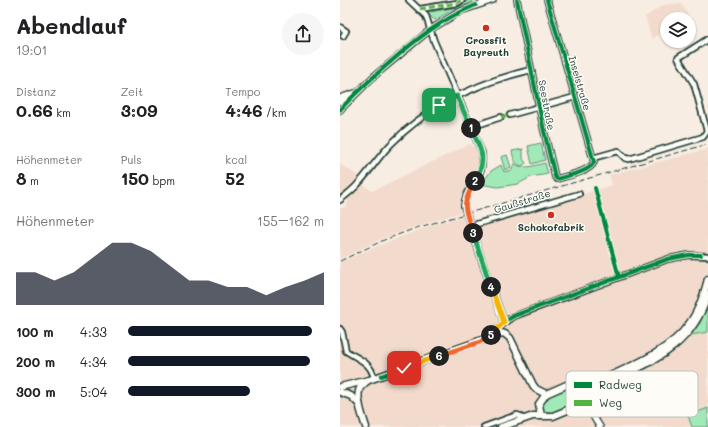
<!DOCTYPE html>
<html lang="de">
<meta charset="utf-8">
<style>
:root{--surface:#fff;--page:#f6f6f6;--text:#202124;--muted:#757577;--accent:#111827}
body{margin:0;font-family:Mali,sans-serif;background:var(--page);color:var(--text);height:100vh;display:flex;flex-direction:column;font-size:15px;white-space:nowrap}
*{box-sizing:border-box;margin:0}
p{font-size:13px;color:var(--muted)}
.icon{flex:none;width:22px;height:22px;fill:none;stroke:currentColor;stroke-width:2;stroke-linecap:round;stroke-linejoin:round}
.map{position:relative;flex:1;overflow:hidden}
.side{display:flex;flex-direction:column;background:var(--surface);width:340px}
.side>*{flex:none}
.controls{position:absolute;left:320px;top:12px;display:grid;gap:8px}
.controls a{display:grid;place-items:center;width:36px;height:36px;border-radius:50%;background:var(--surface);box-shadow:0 1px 3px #0004;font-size:20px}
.pin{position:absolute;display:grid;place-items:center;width:34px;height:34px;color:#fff;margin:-17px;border-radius:8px;box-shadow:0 2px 6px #0006}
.km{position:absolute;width:20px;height:20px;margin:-10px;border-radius:50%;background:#222;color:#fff;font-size:11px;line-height:20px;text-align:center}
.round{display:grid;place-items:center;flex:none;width:42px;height:42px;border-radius:21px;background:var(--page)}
.summary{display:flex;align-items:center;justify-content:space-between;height:68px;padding:0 16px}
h1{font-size:22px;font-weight:700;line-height:30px}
.metrics{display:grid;grid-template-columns:repeat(3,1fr);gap:6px;height:68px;padding:4px 16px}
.metrics div{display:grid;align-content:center}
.metrics b{font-size:17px;font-weight:700}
.metrics small{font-size:11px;font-weight:400}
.metrics p{font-size:11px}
.chart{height:112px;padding:8px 16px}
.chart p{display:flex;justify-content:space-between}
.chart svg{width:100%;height:72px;margin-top:4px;fill:var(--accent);opacity:.7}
ul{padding:0 16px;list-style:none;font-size:13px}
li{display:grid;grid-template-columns:64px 48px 1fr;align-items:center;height:30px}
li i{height:10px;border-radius:5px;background:var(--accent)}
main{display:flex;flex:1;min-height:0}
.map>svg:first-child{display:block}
.built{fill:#f2dbcc}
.green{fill:#a1e9b7;stroke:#609376}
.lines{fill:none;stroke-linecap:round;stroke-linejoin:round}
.minor-casing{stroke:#1f3d34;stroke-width:8}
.tertiary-casing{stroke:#1f3d34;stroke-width:8}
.secondary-casing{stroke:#1f3d34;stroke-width:9}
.minor{stroke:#fdfcf7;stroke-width:4.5}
.tertiary{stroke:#fdfcf7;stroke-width:5.5}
.secondary{stroke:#fdfcf7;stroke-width:6}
.rail{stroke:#1f3d34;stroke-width:1;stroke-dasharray:6 3;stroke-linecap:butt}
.quiet{stroke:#55b346;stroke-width:3;stroke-dasharray:6 3;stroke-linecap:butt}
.cycleway-casing{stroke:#fdfcf7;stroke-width:6}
.cycleway{stroke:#00873e;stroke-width:4}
.split-1-casing{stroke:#fff;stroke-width:8}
.split-2-casing{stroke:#fff;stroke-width:8}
.split-3-casing{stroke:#fff;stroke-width:8}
.split-4-casing{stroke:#fff;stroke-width:8}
.split-5-casing{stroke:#fff;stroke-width:8}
.split-6-casing{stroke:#fff;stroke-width:8}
.split-7-casing{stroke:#fff;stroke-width:8}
.split-1{stroke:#22a559;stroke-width:5}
.split-2{stroke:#22a559;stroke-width:5}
.split-3{stroke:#f0652b;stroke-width:5}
.split-4{stroke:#22a559;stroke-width:5}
.split-5{stroke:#f5b400;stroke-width:5}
.split-6{stroke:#f0652b;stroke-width:5}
.split-7{stroke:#f5b400;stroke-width:5}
.poi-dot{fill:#c8321e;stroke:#fdfcf7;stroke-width:1.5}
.labels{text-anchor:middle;stroke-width:3;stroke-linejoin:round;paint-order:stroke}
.poi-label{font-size:10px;font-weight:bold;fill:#1f3d34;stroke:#fdfcf7}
.street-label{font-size:10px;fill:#1f3d34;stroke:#fdfcf7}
.key{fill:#fdfcf7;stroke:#bac3bc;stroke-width:1}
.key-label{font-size:11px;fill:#1f3d34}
</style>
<main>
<section class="side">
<div class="summary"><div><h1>Abendlauf</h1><p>19:01</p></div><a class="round"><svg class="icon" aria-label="share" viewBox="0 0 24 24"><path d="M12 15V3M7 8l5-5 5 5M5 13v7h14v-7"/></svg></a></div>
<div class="metrics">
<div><p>Distanz</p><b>0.66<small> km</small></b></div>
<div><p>Zeit</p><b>3:09</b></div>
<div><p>Tempo</p><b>4:46<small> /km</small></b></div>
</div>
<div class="metrics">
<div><p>Höhenmeter</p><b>8<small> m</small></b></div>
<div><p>Puls</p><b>150<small> bpm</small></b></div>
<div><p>kcal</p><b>52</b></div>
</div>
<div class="chart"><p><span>Höhenmeter</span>155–162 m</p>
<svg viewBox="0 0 160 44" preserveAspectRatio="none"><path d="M0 44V24L10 24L20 29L30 24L40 15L50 6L60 6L70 11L80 20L90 29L100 29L110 33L120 33L130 38L140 33L150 29L160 24V44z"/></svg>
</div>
<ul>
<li><b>100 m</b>4:33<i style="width:94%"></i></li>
<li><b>200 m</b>4:34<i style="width:93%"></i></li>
<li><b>300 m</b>5:04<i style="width:62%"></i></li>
</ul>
</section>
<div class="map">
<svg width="368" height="427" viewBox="0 0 368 427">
<rect width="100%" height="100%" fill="#f8ede3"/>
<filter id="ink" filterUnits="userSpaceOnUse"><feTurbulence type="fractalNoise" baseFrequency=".025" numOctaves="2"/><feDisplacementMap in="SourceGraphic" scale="8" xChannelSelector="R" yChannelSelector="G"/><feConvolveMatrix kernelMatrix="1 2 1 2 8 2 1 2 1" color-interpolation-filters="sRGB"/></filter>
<g filter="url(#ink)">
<g class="built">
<path d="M 341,3 L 348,15 L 342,19 L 327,19 L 327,29 L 312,39 L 305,17 L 323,5 Z"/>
<path d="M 130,144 L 140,153 L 140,163 L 121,202 L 123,212 L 86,223 L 41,239 L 0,259 L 0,208 L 4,208 L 8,203 L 7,197 L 21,183 L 32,191 Z"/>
<path d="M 368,149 L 368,427 L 0,427 L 0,262 L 55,239 L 98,223 L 124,216 L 129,229 L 272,185 L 269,175 Z"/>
<path d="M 0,164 L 20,177 L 18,181 L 0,196 Z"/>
</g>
<g class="green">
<path d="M 129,0 L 132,0 L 133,2 L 116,8 L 95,20 C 91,17 88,15 87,10 L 90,9 L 91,12 L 118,7 Z"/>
<path d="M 201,143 L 205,160 L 192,164 L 188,146 Z"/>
<path d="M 183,149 L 183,159 L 186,163 L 182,166 C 175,165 173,157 172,151 Z"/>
<path d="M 167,155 L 171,167 L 165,170 L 161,157 Z"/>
<path d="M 174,163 C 183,171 195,165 205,163 L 208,174 L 191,177 L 178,184 L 158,187 L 139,184 L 145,179 L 151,171 L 161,165 L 164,172 L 172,170 Z"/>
<path d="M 366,310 L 368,310 L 368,332 L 351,335 L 360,323 Z"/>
<path d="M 238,386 L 243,389 L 245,393 L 244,398 L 241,401 L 214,413 L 203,411 L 200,404 C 209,393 225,390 238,386 Z"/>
<path d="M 368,408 L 368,427 L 352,427 L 348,416 Z"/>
</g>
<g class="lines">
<defs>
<g id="minor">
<path d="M 69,0 L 86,16 L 94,41 L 142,153 C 142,159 143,166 140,172 C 135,183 125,193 124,206 L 145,270 L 164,322"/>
<path d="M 177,0 L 204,131 L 215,177 L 217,179 C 226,176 250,172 254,162 L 207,0"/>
<path d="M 80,9 L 117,3 L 122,0"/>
<path d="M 0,27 L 6,31 L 3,36"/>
<path d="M 170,115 L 235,97"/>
<path d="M 131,127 L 161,117"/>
<path d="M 253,158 L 278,151 L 285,158 L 289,159 L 363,137 L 367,131 L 354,84 L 338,58 L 368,39"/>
<path d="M 0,200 C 6,195 13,190 18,184 C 30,171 39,156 51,144 C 89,105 139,82 191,70"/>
<path d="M 130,226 L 239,194"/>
<path d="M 0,329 L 2,332 L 6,351 C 18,359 31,362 34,378"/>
<path d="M 148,336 L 172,317 L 328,259 L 349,255 L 368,256"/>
<path d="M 144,427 L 177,415 L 180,416 L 184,419"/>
</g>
<g id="tertiary">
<path d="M 0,98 L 15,93"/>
<path d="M 0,102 L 9,100"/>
<path d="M 0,110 L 33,77 L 91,29 L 121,11 L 153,0"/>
<path d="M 248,398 C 248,409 254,418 260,427"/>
</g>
<g id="secondary">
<path d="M 0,387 L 29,380 L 162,333 L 165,334 L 170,338 L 193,385 L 196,389 L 206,394"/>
<path d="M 0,392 L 11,396 L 19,404"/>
<path d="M 201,416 L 199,404 L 206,394 L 233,382 L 250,384 L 255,383 C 286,368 329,353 349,324 C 359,311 364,295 368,279"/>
<path d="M 26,427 C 23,418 15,397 20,388 C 22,385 25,383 27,381"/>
<path d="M 161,427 L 193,416 L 213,416 L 242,404 L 248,398 L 249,394 L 257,388 C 306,363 350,352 368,294"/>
</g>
</defs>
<use href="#minor" class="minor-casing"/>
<use href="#tertiary" class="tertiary-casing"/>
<use href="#secondary" class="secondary-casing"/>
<use href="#minor" class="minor"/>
<use href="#tertiary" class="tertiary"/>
<use href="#secondary" class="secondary"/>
<path class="rail" d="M 0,261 L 44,240 L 76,228 L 368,144"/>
<g class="quiet">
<path d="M 80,9 L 117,3 L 122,0"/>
<path d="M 161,117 L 170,115"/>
</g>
<defs>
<g id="cycleway">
<path d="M 177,0 L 204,131 L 215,177 L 217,179 C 226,176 250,172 254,162 L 207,0"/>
<path d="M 0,110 C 14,94 30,80 47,65 C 74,41 101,19 136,5"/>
<path d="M 255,188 L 279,277"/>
<path d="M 41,376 L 140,342 L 151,334 L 167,320 L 176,315 L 328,259 L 349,255 L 361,255"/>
</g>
</defs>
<use href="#cycleway" class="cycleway-casing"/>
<use href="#cycleway" class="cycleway"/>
</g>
</g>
<g class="lines" filter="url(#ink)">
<defs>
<path id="split-1" d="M 99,105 L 117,96 L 131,128"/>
<path id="split-2" d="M 131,128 C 141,150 148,158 135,181"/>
<path id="split-3" d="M 133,233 C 124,207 121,206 135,181"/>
<path id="split-4" d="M 133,233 L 151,287"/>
<path id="split-5" d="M 151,335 L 164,322 L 151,287"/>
<path id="split-6" d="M 99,356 L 140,342 L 151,335"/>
<path id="split-7" d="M 64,368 L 99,356"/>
</defs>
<use href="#split-1" class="split-1-casing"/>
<use href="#split-2" class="split-2-casing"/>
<use href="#split-3" class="split-3-casing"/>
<use href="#split-4" class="split-4-casing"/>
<use href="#split-5" class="split-5-casing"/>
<use href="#split-6" class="split-6-casing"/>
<use href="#split-7" class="split-7-casing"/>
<use href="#split-1" class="split-1"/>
<use href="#split-2" class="split-2"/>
<use href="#split-3" class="split-3"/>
<use href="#split-4" class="split-4"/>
<use href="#split-5" class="split-5"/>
<use href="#split-6" class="split-6"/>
<use href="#split-7" class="split-7"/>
</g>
<g class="poi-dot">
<circle cx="146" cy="28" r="4"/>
<circle cx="211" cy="215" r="4"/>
</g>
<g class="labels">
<g class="poi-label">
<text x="146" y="44">Crossfit<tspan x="146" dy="12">Bayreuth</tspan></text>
<text x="211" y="231">Schokofabrik</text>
</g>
<g class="street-label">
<text transform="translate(240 83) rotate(74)" y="4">Inselstraße</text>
<text transform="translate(207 105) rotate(79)" y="4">Seestraße</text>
<text transform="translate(182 201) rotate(-17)" y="4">Gaußstraße</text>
</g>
</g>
<rect x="226" y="371" width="132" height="46" rx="6" class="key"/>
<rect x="234" y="382" width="18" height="6" fill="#00873e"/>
<rect x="234" y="400" width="18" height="6" fill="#55b346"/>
<g class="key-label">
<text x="259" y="389">Radweg</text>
<text x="259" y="407">Weg</text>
</g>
</svg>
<div class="controls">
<a><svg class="icon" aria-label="layers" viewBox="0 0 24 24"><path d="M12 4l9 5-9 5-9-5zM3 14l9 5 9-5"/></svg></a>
</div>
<div class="pin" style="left:99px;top:105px;background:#1e9e55"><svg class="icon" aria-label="arrive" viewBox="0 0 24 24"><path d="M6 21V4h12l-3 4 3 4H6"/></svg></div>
<div class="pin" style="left:64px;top:368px;background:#d93025"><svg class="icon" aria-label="check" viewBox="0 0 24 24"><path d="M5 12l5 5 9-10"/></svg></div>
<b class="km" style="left:131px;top:128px">1</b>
<b class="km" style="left:135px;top:181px">2</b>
<b class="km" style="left:133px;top:233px">3</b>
<b class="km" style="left:151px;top:287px">4</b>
<b class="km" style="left:151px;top:335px">5</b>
<b class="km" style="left:99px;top:356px">6</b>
</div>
</main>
